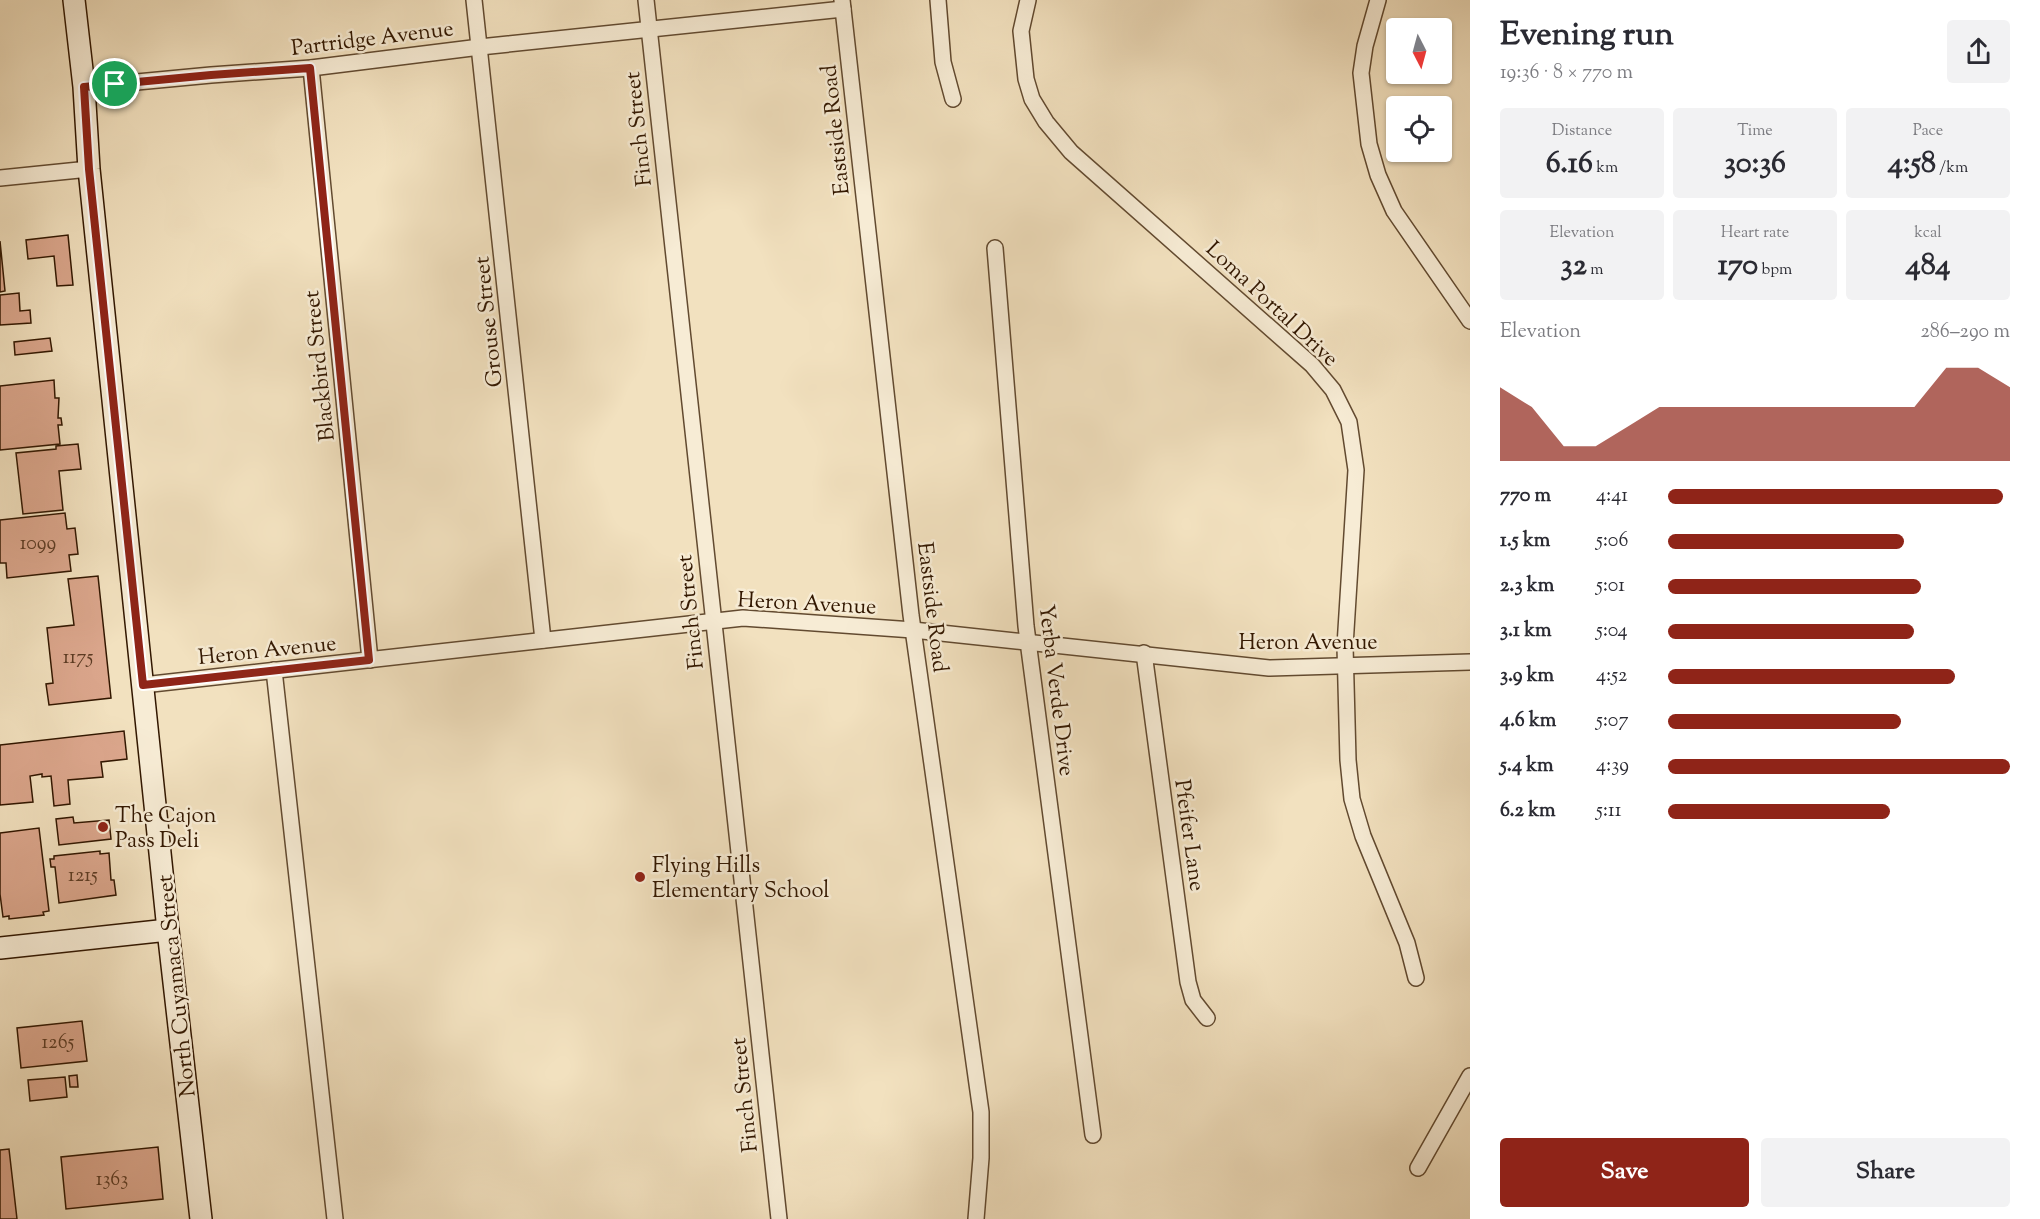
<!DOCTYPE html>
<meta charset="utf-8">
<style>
:root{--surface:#fff;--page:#f2f2f3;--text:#2b2b33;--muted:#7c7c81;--accent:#8f2418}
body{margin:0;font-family:"Sorts Mill Goudy",serif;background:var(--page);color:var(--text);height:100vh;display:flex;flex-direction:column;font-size:22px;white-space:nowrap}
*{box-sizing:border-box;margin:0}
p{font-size:20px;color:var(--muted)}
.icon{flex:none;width:33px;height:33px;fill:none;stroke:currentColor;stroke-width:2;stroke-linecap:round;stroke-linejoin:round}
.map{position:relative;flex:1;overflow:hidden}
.drawer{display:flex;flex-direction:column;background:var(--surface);width:570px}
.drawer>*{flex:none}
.needle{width:39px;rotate:174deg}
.controls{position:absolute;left:1386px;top:18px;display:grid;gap:12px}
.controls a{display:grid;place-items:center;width:66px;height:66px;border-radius:6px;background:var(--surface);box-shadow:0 2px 4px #0004;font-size:30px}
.pin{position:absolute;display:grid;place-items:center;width:51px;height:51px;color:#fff;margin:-26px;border:3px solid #fff;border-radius:50%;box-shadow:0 2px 6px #0007}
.round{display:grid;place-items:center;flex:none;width:63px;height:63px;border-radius:6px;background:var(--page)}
.overview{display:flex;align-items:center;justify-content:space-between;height:102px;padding:0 30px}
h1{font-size:33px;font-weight:700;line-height:45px}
.stats{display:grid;grid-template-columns:repeat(3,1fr);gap:9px;height:102px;padding:6px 30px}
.stats div{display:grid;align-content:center;border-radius:6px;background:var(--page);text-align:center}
.stats b{font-size:30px;font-weight:700}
.stats small{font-size:16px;font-weight:400}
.stats p{font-size:16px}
.chart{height:168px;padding:12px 30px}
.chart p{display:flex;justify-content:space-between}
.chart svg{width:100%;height:108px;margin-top:6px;fill:var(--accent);opacity:.7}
.button{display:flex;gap:12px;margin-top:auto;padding:12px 30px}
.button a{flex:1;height:69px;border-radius:6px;background:var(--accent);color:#fff;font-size:24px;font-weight:700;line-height:69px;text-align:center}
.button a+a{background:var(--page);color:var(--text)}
ul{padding:0 30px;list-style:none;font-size:20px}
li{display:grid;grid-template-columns:96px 72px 1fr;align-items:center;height:45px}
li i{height:15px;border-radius:8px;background:var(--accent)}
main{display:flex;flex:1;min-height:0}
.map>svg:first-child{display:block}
.building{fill:#dba68c;stroke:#321700;stroke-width:1.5}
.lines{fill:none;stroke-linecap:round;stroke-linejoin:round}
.street-casing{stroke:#624a30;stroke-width:18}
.secondary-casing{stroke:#321700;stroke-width:24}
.street{stroke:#f7ecd5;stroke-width:15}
.secondary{stroke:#f7ecd5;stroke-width:21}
.route-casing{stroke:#fff;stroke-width:12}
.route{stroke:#8f2418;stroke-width:8}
.poi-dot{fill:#8f2418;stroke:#f7ecd5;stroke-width:2}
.labels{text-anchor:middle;stroke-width:5;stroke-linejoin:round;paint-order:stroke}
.number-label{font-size:20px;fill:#5c3b23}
.street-label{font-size:22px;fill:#321700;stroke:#f7ecd5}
.poi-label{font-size:22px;fill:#321700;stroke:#f7ecd5;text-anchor:start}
</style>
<main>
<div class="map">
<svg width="1470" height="1219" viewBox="0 0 1470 1219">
<rect width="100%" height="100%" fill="#f2e1bf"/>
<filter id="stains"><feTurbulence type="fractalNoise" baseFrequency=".00333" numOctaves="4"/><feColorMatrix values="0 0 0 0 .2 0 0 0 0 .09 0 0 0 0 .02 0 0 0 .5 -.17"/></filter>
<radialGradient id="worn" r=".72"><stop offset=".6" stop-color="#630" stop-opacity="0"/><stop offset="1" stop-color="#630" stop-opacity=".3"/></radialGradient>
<g class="building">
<path d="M 68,235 L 73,285 L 57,286 L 54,256 L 28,259 L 26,240 Z"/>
<path d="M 0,241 L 5,291 L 0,292 Z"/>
<path d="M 19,293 L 20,311 L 30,310 L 31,323 L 0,325 L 0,295 Z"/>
<path d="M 50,338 L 52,351 L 15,355 L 14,342 Z"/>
<path d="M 54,380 L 55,398 L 59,398 L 58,418 L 61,418 L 62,425 L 58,425 L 60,444 L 0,450 L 0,386 Z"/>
<path d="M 78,444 L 81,469 L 59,471 L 63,510 L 23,514 L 16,453 L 56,449 L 56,446 Z"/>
<path d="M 65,513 L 67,529 L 75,528 L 78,554 L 69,555 L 71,571 L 7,578 L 6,563 L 0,563 L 0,520 Z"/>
<path d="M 98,576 L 111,698 L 49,705 L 46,684 L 53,683 L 47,628 L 74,625 L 68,579 Z"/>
<path d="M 124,731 L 127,759 L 101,762 L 103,777 L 68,780 L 70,804 L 54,806 L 51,776 L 42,777 L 42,774 L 30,776 L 33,802 L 0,805 L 0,745 Z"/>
<path d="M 73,817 L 74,823 L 109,820 L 111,839 L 59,845 L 56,819 Z"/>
<path d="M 39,828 L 49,911 L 43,912 L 44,915 L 9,919 L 9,916 L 3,917 L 0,894 L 0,833 Z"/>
<path d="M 100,851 L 100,854 L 109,853 L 111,880 L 114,880 L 116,895 L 59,903 L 55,867 L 51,867 L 50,859 L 54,859 L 54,856 Z"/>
<path d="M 82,1021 L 87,1061 L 21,1068 L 17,1028 Z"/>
<path d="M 77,1075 L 78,1087 L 70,1087 L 69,1076 Z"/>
<path d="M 65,1077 L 67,1097 L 30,1101 L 28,1080 Z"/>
<path d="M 158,1147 L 163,1199 L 66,1209 L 61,1157 Z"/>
<path d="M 9,1149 L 17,1219 L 0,1219 L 0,1150 Z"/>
</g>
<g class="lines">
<defs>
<g id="street">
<path d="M 474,0 L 543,640"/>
<path d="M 646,0 L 779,1219"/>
<path d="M 842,0 L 911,615 L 981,1112 L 981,1158 L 976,1219"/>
<path d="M 938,0 L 943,62 L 953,99"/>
<path d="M 1028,0 L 1021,31 L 1026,79 L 1032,99 L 1046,122 L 1071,152 L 1312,365 L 1333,390 L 1349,422 L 1356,470 L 1345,646 L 1348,760 L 1352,799 L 1363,836 L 1407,943 L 1416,978"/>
<path d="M 1378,0 L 1365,46 L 1361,73 L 1369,144 L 1378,175 L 1394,211 L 1470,321"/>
<path d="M 311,68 L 370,660"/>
<path d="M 84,87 L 211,75 L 311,68 L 480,47 L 843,9"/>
<path d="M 0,178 L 89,169"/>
<path d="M 995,248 L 1026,626 L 1093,1135"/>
<path d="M 1144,653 L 1188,982 L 1193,1000 L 1207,1018"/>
<path d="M 274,670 L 335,1219"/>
<path d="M 143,685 L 743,618 L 913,630 L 1269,668 L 1470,662"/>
<path d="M 1418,1168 L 1470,1076"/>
</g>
<g id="secondary">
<path d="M 74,0 L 84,87 L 89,169 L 168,930 L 201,1219"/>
<path d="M 0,948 L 168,930"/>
</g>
</defs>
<use href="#street" class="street-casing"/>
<use href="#secondary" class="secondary-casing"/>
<use href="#street" class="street"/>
<use href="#secondary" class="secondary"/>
</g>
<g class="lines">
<defs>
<path id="route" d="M 310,68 L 369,660 L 143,685 L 89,169 L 84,87 L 211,75 Z"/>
</defs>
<use href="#route" class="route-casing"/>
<use href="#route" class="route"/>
</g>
<g class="poi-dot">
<circle cx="103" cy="827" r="6"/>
<circle cx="640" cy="877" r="6"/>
</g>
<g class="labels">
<g class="number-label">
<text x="38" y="549">1099</text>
<text x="78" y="663">1175</text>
<text x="83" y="881">1215</text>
<text x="58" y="1048">1265</text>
<text x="112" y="1185">1363</text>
</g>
<g class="street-label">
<text transform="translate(372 37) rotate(-7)" y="8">Partridge Avenue</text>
<text transform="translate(637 129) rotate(-96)" y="8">Finch Street</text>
<text transform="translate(834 130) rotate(-96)" y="8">Eastside Road</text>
<text transform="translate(1273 303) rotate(43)" y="8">Loma Portal Drive</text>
<text transform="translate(487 322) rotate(-96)" y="8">Grouse Street</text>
<text transform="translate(318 366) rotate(-96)" y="8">Blackbird Street</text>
<text transform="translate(807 602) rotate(3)" y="8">Heron Avenue</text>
<text transform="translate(934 607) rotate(83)" y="8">Eastside Road</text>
<text transform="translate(689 612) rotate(-96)" y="8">Finch Street</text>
<text x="1308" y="649">Heron Avenue</text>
<text transform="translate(267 649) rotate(-6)" y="8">Heron Avenue</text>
<text transform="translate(1058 690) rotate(83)" y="8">Yerba Verde Drive</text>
<text transform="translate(1191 835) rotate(82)" y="8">Pfeifer Lane</text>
<text transform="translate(175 986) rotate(-96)" y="8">North Cuyamaca Street</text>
<text transform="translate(743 1095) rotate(-96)" y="8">Finch Street</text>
</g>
<g class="poi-label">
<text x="115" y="822">The Cajon<tspan x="115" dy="25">Pass Deli</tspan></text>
<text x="652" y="872">Flying Hills<tspan x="652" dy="25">Elementary School</tspan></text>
</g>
</g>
<rect width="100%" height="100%" filter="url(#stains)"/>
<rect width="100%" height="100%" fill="url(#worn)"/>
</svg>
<div class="controls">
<a><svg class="needle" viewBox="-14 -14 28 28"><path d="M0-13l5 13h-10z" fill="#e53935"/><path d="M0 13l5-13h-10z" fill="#7c7c81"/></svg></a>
<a><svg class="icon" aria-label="locate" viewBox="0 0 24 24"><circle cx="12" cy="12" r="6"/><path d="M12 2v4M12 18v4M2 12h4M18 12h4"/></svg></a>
</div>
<div class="pin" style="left:115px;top:84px;background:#1e9e55"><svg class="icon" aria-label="arrive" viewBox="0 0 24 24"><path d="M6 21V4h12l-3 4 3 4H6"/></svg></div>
</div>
<section class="drawer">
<div class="overview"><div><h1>Evening run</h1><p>19:36 · 8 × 770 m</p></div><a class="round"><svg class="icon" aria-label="share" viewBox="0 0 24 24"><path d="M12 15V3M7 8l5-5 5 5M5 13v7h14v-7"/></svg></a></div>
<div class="stats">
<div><p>Distance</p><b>6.16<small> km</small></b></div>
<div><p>Time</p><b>30:36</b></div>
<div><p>Pace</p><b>4:58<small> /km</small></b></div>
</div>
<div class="stats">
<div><p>Elevation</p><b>32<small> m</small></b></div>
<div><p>Heart rate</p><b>170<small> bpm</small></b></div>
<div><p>kcal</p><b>484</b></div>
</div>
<div class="chart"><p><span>Elevation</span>286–290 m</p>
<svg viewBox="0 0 160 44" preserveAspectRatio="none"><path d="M0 44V14L10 22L20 38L30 38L40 30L50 22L60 22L70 22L80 22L90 22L100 22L110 22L120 22L130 22L140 6L150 6L160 14V44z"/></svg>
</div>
<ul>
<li><b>770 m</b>4:41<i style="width:98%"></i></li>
<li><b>1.5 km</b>5:06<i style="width:69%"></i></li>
<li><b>2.3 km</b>5:01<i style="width:74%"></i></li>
<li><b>3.1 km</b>5:04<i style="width:72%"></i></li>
<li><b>3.9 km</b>4:52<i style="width:84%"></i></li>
<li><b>4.6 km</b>5:07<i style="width:68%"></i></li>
<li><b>5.4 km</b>4:39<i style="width:100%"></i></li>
<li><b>6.2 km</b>5:11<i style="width:65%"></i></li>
</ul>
<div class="button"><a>Save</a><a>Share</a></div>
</section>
</main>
